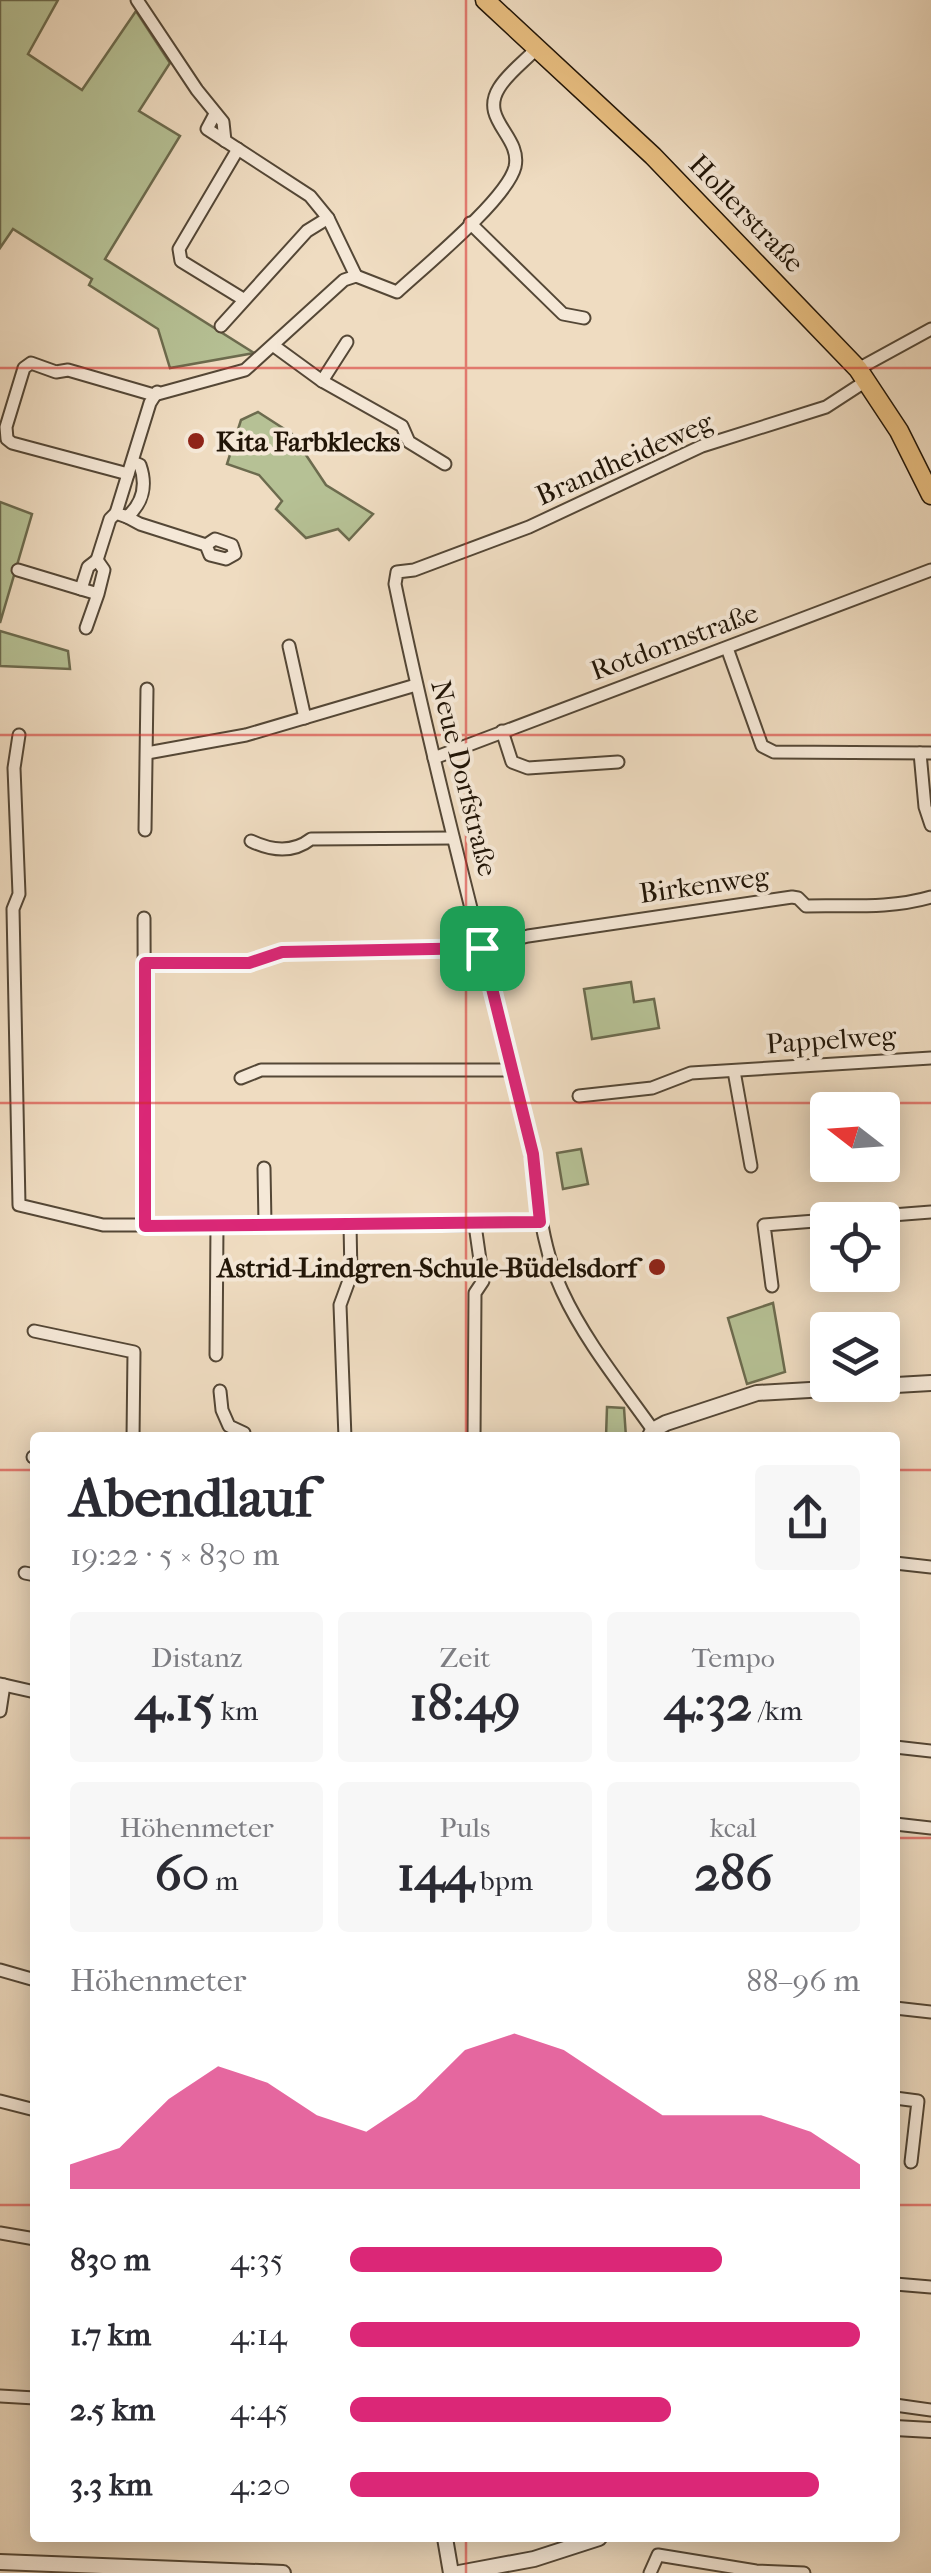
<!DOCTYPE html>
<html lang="de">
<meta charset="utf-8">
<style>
:root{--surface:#fff;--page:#f7f7f7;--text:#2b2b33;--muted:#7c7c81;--accent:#db2777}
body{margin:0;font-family:"IM FELL French Canon",serif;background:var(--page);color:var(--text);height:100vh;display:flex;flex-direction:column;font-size:38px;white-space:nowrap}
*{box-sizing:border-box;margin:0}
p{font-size:32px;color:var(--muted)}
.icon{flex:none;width:55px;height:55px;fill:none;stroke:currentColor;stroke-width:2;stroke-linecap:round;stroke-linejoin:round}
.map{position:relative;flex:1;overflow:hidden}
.drawer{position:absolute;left:30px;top:1432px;width:870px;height:1110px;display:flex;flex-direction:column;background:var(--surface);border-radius:10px;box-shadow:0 5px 25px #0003}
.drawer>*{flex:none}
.needle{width:65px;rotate:287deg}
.controls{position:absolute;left:810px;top:1092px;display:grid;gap:20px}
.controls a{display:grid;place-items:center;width:90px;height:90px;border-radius:10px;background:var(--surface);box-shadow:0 5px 25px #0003;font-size:50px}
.pin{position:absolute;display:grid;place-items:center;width:85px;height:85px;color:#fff;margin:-42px;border-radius:20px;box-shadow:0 5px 15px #0006}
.round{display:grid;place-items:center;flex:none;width:105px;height:105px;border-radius:10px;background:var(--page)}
.summary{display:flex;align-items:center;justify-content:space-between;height:170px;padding:0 40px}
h1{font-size:55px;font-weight:700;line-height:75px}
.metrics{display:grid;grid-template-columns:repeat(3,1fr);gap:15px;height:170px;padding:10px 40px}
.metrics div{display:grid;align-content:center;border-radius:10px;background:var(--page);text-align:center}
.metrics b{font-size:50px;font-weight:700}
.metrics small{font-size:28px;font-weight:400}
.metrics p{font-size:28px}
.chart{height:280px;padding:20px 40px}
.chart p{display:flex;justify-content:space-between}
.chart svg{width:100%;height:180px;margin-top:10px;fill:var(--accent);opacity:.7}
ul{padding:0 40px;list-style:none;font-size:32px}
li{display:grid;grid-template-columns:160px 120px 1fr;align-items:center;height:75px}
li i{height:25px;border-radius:12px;background:var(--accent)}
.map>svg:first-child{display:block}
.green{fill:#b6c195;stroke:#6c6b4e;stroke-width:2.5}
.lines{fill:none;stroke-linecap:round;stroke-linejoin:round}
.minor-casing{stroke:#544736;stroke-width:15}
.tertiary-casing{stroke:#544736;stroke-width:18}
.primary-casing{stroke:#211507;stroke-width:21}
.minor{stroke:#f5e8d7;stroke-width:11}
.tertiary{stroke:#f5e8d7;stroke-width:14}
.primary{stroke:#e8be80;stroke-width:18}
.route-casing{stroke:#fff;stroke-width:20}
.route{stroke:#db2777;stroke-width:12}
.grid{fill:none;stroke:#d62828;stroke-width:2.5;stroke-opacity:0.55}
.poi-dot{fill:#8f2418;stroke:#f5e8d7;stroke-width:4}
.labels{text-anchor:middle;stroke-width:8;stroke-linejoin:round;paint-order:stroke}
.street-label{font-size:28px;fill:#211507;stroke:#f5e8d7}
.poi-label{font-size:28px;font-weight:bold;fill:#211507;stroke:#f5e8d7;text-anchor:start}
</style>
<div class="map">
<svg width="931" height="2573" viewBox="0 0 931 2573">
<rect width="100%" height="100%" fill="#efdcc1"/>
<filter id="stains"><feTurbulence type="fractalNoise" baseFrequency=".002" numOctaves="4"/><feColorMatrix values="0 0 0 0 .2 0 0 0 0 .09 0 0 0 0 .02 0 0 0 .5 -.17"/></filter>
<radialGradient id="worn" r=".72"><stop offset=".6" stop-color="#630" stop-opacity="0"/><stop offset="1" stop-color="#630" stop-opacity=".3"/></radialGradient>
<g class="green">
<path d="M 0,0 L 58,0 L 28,54 L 82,90 L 136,11 L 170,63 L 139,111 L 180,136 L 105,259 L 254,353 L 170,368 L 158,329 L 89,285 L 92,279 L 13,229 L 0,248 Z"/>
<path d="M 258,412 L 292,434 L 326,485 L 373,514 L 349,540 L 338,529 L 306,538 L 276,509 L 282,501 L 259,475 L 227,464 L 241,420 Z"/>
<path d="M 0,502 L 32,514 L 0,623 Z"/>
<path d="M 0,631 L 68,651 L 70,669 L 0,666 Z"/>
<path d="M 631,982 L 634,1002 L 654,999 L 659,1028 L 592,1039 L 584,989 Z"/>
<path d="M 581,1149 L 588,1184 L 563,1189 L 557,1153 Z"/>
<path d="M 773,1303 L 785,1372 L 747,1384 L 728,1318 Z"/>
<path d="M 607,1407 L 624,1408 L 626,1437 L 606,1437 Z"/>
</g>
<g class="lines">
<defs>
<g id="minor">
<path d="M 137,0 L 197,90 L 223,122 L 225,141"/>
<path d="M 215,114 L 207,129 L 310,196 L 328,218 L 356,276"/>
<path d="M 238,149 L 179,249 L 181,261 L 243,299"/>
<path d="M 470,223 L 563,314 L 584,318"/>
<path d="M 221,326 L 307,231 L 328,218"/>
<path d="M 274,346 L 322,381 L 402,426 L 409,442 L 445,464"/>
<path d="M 858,369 L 931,329"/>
<path d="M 322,381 L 347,342"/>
<path d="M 154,395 L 245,370 L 344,280 L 356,276 L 397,292 C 424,267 507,199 515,167 C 522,136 479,120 499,88 C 508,73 525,61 537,48"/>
<path d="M 132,462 L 140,465 C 147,485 143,503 127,517 L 116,513 L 150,403 L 157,392"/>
<path d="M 128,474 L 12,443 L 7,439 L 6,427 L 24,368 L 31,363 L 56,372 L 68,370 L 154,395"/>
<path d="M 127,517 L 140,524 L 206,545 L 215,539 L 232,545 L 235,554 L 226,559 L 210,555 L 206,545"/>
<path d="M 97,560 L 110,519 L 116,513"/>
<path d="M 18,570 L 81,589"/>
<path d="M 86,628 L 98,594 L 81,589 L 88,567 L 97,560 L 104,570 L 98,594"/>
<path d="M 289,646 L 305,718"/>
<path d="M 727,648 L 762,746 L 774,752 L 931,753"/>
<path d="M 502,731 L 512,762 L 528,768 L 618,762"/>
<path d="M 19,735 L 14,768 L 19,894 L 13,909 L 19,1205 L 103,1225 L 475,1225 L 540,1222"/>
<path d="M 147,753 L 246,735 L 416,685"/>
<path d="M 920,753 L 925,807 L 931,825"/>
<path d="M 434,758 L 931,570"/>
<path d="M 145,830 L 147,689"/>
<path d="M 251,841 C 272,851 293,853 311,839 L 453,838"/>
<path d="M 144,918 L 145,1226"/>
<path d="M 145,963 L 249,963 L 282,952 L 481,948 L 528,936 L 792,897 L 798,898 L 806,906 C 847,905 891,909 931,897"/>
<path d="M 734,1071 L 751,1166"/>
<path d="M 241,1078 L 261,1070 L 512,1070"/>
<path d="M 579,1096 L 652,1088 L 691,1073 L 931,1058"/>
<path d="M 264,1168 L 265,1224"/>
<path d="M 828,1220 L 931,1212"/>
<path d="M 772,1286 L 764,1225 L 828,1220"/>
<path d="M 34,1331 L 134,1352 L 133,1438"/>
<path d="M 216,1355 L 217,1225"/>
<path d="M 220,1391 L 222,1410 L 229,1426 L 244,1433 L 244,1438"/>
<path d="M 653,1430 C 622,1386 585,1341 562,1291 C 536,1235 538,1174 523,1114 C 479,938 432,762 395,584 L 397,572 L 414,570 L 529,527 L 702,446 L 826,407 L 866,381"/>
<path d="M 345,1438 L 340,1305 L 351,1275 L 350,1224"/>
<path d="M 474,1438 L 475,1293 L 483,1281 L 475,1225"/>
<path d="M 33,1457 L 35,1457"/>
<path d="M 895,1563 L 931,1567"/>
<path d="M 25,1573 L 35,1575"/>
<path d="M 0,1684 L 35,1692"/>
<path d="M 0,1711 L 4,1685"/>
<path d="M 895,1747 L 931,1751"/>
<path d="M 895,1824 L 931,1828"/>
<path d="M 0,1970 L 35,1980"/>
<path d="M 895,2008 L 931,2012"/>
<path d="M 895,2098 L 918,2101 L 911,2162"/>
<path d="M 0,2101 L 35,2110"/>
<path d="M 0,2233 L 35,2239"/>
<path d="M 895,2284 L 931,2287"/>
<path d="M 0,2396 L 35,2398"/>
<path d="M 895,2405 L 931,2410"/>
<path d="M 650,2573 L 658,2555 L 756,2571 L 804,2573"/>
</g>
<g id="tertiary">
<path d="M 649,1438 L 653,1430 L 666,1423 L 757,1393 L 931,1383"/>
<path d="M 895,2428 L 931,2430"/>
<path d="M 445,2538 L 451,2573"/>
<path d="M 0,2562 L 283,2573"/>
<path d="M 459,2573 L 534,2559 L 599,2538"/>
</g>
<path id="primary" d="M 485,0 L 653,156 L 858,369 L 899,431 L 931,495"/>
</defs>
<use href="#minor" class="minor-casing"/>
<use href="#tertiary" class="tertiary-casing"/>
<use href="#primary" class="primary-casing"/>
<use href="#minor" class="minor"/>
<use href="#tertiary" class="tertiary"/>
<use href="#primary" class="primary"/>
</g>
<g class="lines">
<defs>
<path id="route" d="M 482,948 L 533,1154 L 540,1222 L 145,1226 L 145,963 L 249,963 L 282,952 Z"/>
</defs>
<use href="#route" class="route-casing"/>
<use href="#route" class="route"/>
</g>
<path class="grid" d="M 466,0 L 466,1438M 0,368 L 931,368M 0,735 L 931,735M 0,1103 L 931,1103M 0,1470 L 35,1470M 895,1470 L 931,1470M 0,1838 L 35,1838M 895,1838 L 931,1838M 0,2205 L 35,2205M 895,2205 L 931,2205M 466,2538 L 466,2573"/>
<g class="poi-dot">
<circle cx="196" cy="441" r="10"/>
<circle cx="657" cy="1267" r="10"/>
</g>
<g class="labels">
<g class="street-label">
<text transform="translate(747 213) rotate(46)" y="10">Hollerstraße</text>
<text transform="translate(624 458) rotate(-24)" y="10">Brandheideweg</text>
<text transform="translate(674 641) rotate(-20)" y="10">Rotdornstraße</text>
<text transform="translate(465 778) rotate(76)" y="10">Neue Dorfstraße</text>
<text transform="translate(704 884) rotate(-8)" y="10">Birkenweg</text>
<text transform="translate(831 1039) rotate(-4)" y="10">Pappelweg</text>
</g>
<g class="poi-label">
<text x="216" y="451">Kita Farbklecks</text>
<text x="637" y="1277" text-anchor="end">Astrid-Lindgren-Schule-Büdelsdorf</text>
</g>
</g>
<rect width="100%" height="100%" filter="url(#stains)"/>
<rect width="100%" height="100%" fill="url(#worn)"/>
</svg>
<div class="controls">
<a><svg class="needle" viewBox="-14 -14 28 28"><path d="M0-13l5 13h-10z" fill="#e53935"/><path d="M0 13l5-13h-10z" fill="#7c7c81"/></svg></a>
<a><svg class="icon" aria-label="locate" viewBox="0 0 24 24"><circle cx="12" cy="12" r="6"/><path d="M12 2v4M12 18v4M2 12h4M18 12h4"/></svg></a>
<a><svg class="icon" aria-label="layers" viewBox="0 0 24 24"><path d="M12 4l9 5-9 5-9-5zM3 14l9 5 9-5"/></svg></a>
</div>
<div class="pin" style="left:482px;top:948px;background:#1e9e55"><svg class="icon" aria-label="arrive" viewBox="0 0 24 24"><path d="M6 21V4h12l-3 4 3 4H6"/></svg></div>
<section class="drawer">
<div class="summary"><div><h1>Abendlauf</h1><p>19:22 · 5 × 830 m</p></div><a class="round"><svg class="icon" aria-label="share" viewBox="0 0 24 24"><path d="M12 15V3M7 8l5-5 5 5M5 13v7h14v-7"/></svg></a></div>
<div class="metrics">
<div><p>Distanz</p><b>4.15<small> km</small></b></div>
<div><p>Zeit</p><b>18:49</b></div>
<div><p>Tempo</p><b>4:32<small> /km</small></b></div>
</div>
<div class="metrics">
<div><p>Höhenmeter</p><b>60<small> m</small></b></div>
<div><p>Puls</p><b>144<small> bpm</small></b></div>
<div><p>kcal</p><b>286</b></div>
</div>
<div class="chart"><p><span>Höhenmeter</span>88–96 m</p>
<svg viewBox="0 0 160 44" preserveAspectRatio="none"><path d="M0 44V38L10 34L20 22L30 14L40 18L50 26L60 30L70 22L80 10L90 6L100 10L110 18L120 26L130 26L140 26L150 30L160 38V44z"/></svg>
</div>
<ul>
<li><b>830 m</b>4:35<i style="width:73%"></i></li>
<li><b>1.7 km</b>4:14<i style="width:100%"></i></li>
<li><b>2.5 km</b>4:45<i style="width:63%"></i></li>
<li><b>3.3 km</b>4:20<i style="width:92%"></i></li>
</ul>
</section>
</div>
